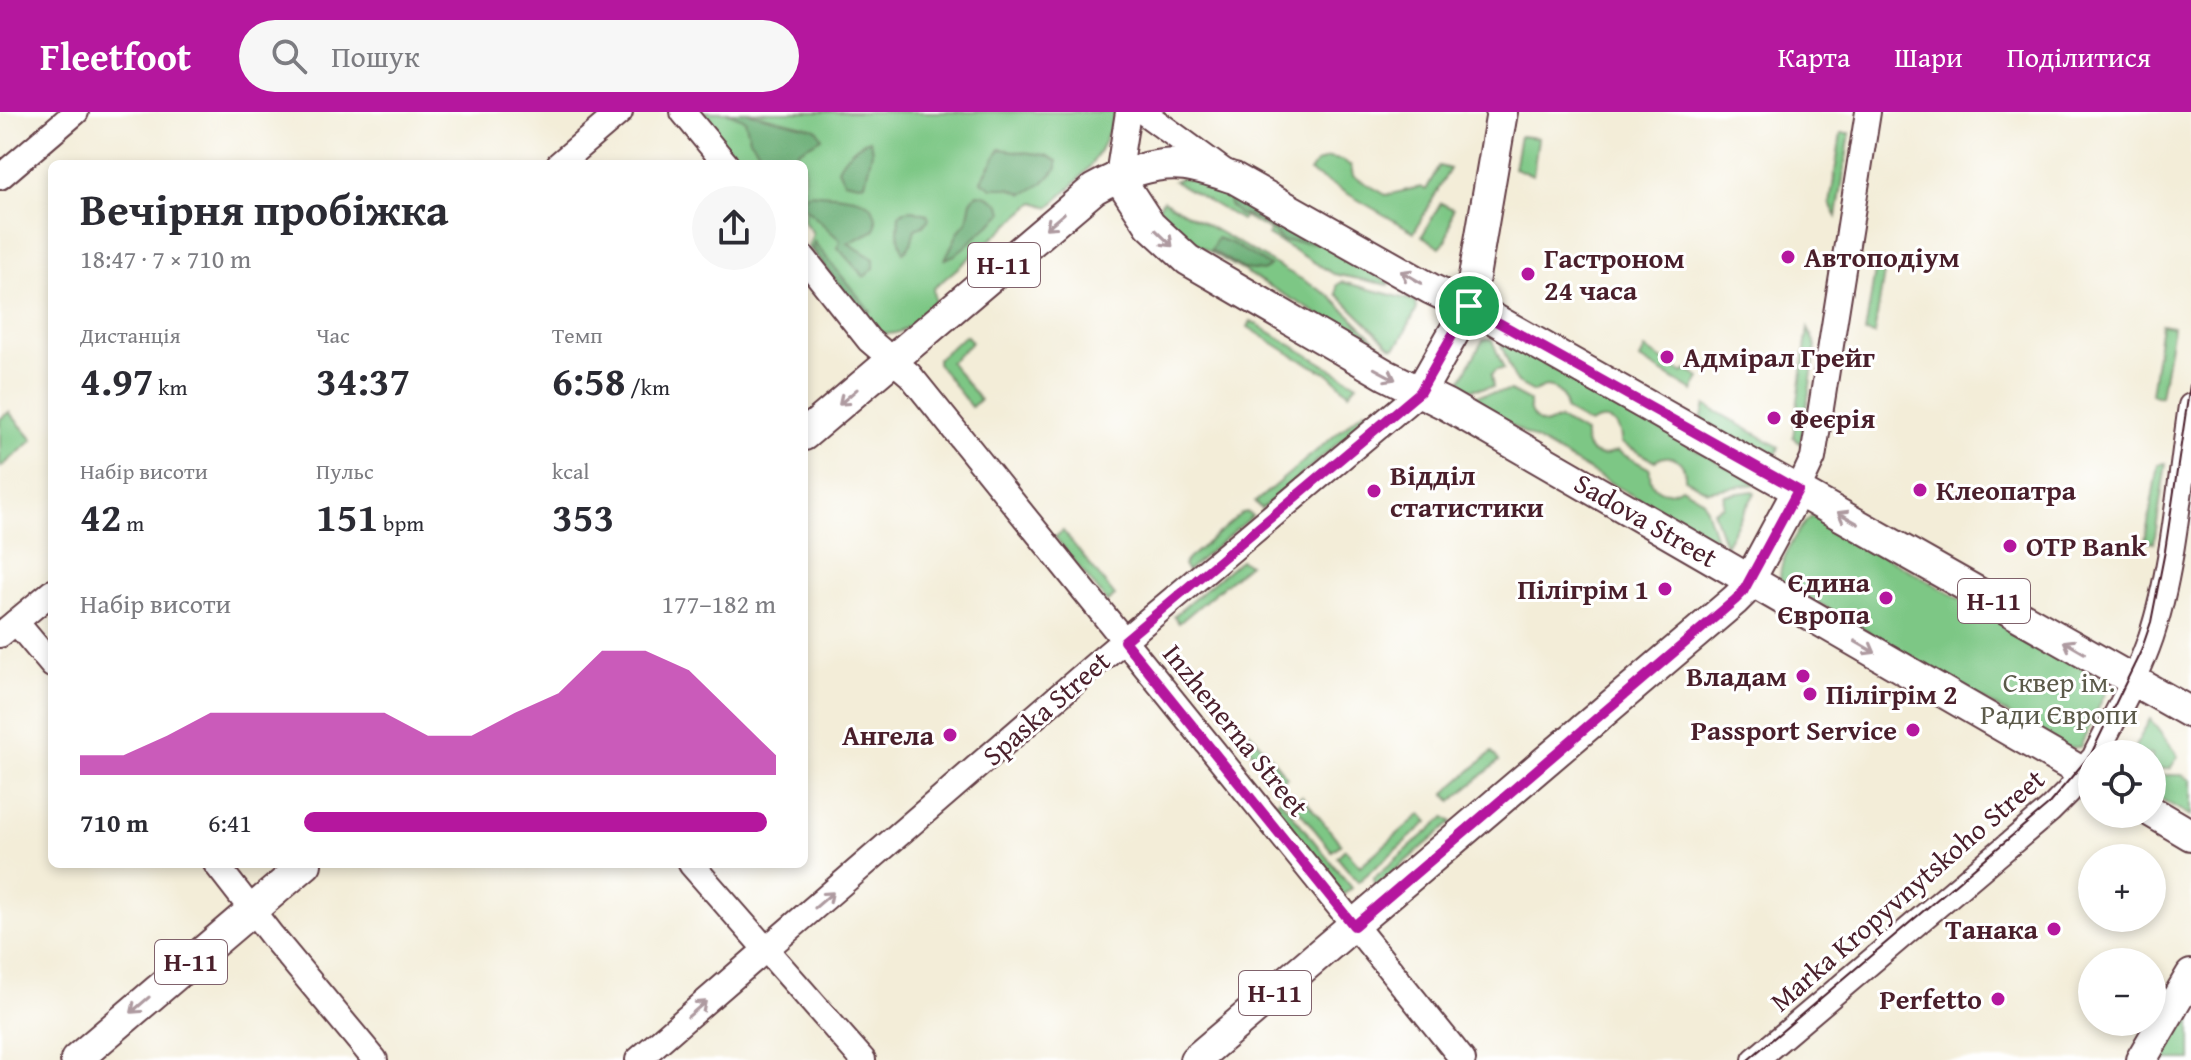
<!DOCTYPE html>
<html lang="uk">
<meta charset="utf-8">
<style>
:root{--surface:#fff;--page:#f7f7f7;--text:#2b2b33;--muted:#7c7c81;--accent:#b5179e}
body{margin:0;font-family:"Gentium Book Plus",serif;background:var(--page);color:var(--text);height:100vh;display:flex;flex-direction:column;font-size:30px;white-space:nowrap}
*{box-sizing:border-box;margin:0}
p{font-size:26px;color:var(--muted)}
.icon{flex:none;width:44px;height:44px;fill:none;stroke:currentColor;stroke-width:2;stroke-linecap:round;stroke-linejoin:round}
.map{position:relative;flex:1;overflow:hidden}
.drawer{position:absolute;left:48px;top:48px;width:760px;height:708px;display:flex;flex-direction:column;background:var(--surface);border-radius:12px;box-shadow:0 4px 12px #0003}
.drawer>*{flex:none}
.buttons{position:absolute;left:2078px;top:628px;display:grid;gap:16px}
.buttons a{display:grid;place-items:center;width:88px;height:88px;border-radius:50%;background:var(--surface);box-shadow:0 4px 12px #0003;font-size:40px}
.pin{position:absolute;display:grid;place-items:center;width:68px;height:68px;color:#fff;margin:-34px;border:4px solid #fff;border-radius:50%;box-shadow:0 2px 8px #0007}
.round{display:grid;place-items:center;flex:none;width:84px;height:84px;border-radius:42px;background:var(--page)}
.summary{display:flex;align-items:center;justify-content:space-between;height:136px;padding:0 32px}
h1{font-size:44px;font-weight:800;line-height:60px}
.stats{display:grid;grid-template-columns:repeat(3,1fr);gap:12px;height:136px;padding:8px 32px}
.stats div{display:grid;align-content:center}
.stats b{font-size:40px;font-weight:800}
.stats small{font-size:22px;font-weight:400}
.stats p{font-size:22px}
.chart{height:224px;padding:16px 32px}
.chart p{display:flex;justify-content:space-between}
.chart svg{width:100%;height:144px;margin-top:8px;fill:var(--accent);opacity:.7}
ul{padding:0 32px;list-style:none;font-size:26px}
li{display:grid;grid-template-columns:128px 96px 1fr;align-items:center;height:60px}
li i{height:20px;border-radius:10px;background:var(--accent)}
header{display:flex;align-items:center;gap:48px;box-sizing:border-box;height:112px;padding:0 40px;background:var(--accent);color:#fff}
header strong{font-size:38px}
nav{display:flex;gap:44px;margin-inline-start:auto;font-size:28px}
.search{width:560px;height:72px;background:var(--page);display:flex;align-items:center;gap:20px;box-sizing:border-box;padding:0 28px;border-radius:44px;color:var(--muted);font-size:30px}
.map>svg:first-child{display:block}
.green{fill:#7dc785;stroke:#647358;stroke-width:2}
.forest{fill:#66ac72;stroke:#58664e;stroke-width:2}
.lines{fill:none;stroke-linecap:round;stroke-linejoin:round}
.minor-casing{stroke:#633e45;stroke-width:28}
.major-casing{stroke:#633e45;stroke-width:34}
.minor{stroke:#fff;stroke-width:24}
.major{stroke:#fff;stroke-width:30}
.tram{stroke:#4a1f2b;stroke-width:2}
.oneway{stroke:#ae9aa0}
.route-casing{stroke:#fff;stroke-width:16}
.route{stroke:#b5179e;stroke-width:10}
.poi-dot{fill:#b5179e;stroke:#fff;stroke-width:3}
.labels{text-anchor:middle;stroke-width:6;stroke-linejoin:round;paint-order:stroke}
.shield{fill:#fff;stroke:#80626b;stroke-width:2}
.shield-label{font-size:26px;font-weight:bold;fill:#4a1f2b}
.poi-label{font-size:28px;font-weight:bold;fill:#4a1f2b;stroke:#fff;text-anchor:start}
.street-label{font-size:28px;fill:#4a1f2b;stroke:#fff}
.park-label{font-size:28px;fill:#5c5a4a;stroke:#fff}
</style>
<header>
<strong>Fleetfoot</strong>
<div class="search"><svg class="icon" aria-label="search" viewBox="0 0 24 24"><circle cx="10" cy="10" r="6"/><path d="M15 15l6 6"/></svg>Пошук</div>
<nav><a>Карта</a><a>Шари</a><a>Поділитися</a></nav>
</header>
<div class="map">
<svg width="2191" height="948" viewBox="0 0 2191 948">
<rect width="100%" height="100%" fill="#fff"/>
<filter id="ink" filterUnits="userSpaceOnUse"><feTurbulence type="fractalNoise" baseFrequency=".0125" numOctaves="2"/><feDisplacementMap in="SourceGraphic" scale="16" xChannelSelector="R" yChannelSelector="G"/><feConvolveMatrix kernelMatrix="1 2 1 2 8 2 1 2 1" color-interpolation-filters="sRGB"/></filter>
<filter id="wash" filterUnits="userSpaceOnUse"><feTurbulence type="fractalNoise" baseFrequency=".006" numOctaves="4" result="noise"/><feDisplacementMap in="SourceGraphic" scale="32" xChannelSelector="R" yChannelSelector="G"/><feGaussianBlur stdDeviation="1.8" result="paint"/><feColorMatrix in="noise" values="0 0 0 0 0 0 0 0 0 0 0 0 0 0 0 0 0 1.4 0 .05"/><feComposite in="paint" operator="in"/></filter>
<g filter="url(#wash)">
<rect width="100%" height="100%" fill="#f3edd8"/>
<g class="green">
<path d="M 697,0 L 1116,0 C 1100,48 1087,62 1049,95 L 1035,90 L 933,177 L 935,192 C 919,206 895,234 874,216 L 808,135 L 813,121 L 804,110 L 804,52 L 739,52 Z"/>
<path d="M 1841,21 L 1850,21 L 1837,105 L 1830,92 Z"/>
<path d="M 1520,24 L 1538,26 L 1533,63 L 1514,56 Z"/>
<path d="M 1328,46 L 1341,48 L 1351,54 L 1353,64 L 1386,83 L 1421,75 L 1426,78 L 1439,54 L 1450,57 L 1414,120 L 1310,60 L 1316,51 Z"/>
<path d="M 1181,66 L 1222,74 L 1390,171 L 1389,173 L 1334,162 L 1268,123 L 1270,118 L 1244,104 L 1241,108 L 1174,69 Z"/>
<path d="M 1163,88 L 1329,183 L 1388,240 L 1387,242 L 1183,124 L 1157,98 Z"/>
<path d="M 1441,91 L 1453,97 L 1447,127 L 1440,135 L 1422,124 Z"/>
<path d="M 1876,152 L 1883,153 L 1882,160 L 1884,161 L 1874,223 L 1865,221 Z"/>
<path d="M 1342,170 L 1415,189 L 1417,197 L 1399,231 L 1395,235 L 1390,234 L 1337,182 L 1337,173 Z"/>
<path d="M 1251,209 L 1357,272 L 1349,281 L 1329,262 L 1297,246 L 1248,215 Z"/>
<path d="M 2161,212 L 2173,214 L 2161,284 L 2151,282 Z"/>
<path d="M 1808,216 L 1816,235 L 1801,332 L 1793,325 Z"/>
<path d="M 966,223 L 972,230 L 950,250 L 980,288 L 971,295 L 937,251 L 937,247 Z"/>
<path d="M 1498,225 L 1757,372 L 1707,379 L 1685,367 C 1686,348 1671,339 1655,349 L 1621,331 C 1622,311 1607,302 1590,312 L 1565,298 C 1566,285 1559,276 1545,275 L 1534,280 L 1516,270 Z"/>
<path d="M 1488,227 L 1492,228 L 1504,257 L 1496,258 L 1491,263 L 1493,275 L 1462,278 L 1459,272 L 1483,228 Z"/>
<path d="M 1645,237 L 1684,261 L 1686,258 L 1700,266 L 1693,279 L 1640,247 Z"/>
<path d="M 1510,279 L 1529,289 C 1528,302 1535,311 1547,312 L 1559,307 L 1585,321 C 1584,334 1590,342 1603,344 L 1617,339 L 1650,357 C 1648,377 1665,386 1681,375 L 1703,388 L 1718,433 L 1462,285 Z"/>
<path d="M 1705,293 L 1779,335 L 1775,346 L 1771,349 L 1701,308 Z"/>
<path d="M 1365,298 L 1371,303 L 1261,397 L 1255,390 Z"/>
<path d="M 9,300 L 33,328 L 0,356 L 0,307 Z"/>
<path d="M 2166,351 L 2154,431 L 2145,429 L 2158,352 Z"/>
<path d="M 1753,379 L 1755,381 L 1725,433 L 1713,399 L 1723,394 L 1724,383 Z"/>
<path d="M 1247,400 L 1252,404 L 1187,459 L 1183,453 L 1188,447 L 1242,401 Z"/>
<path d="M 1813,404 L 2102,567 L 2106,574 L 2105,582 L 2080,635 L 2066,636 L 1781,469 C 1776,454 1799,412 1813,404 Z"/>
<path d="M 1063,419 L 1115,484 L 1107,490 L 1055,425 Z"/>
<path d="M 1240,448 L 1249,452 L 1179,511 L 1174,504 Z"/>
<path d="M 2150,607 L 2178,644 L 2170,657 L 2152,657 L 2152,642 L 2131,642 Z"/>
<path d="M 1249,619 L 1287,665 L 1278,672 L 1241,626 Z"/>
<path d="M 1492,640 L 1499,649 L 1452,689 L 1445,681 Z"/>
<path d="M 2152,663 L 2182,663 L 2191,668 L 2191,704 L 2152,682 Z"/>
<path d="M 1302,684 L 1341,732 L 1332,739 L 1293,691 Z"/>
<path d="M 1280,687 L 1352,776 L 1343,783 L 1272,694 Z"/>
<path d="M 1421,702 L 1428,710 L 1358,770 L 1337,745 L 1345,737 L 1360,754 Z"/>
<path d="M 1445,705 L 1452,710 L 1375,775 L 1374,766 Z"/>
<path d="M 2191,888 L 2191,948 L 2156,948 Z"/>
</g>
<g class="forest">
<path d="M 726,0 L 746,0 L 817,17 L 822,26 C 811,33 794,37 789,52 L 769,52 L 750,27 L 745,8 Z"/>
<path d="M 870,28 L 872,40 L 865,71 L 859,72 L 844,69 L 838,57 C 843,45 858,31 870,28 Z"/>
<path d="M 1000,37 L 1046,43 L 1057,49 L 1057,56 L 1043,71 L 1024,82 L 1009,76 L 992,76 L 981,69 Z"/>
<path d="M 810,81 C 834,85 884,78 875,118 L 848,131 L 874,147 L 874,156 L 864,165 L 838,136 L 840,128 L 804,95 L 804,84 Z"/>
<path d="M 977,82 C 987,82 1002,90 1003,101 L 955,143 L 945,147 L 959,119 L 967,109 L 971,89 Z"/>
<path d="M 1234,82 L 1240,88 L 1323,131 L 1282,129 C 1271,118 1256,101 1239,103 L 1229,93 L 1230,85 Z"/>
<path d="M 913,98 L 927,102 L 929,107 L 923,114 L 915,117 L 911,132 L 903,141 L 898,121 L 899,103 L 904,99 Z"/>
<path d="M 1217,126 L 1231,131 L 1270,154 L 1263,159 L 1243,157 L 1211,138 Z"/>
<path d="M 814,130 L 870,199 L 868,200 C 852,194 824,152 812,136 Z"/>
</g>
</g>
<g filter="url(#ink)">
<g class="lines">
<defs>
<g id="minor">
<path d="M 683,0 L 726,52"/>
<path d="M 1143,0 L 1225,60"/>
<path d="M 559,52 L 620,0"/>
<path d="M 1118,64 L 1128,0"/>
<path d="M 0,65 L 76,0"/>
<path d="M 804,146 L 869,228 L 910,263 L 1463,948"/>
<path d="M 1798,378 L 1813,346 L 1868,0"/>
<path d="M 16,510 L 52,553"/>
<path d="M 0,523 L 52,480"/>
<path d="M 2096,642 C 2115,604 2137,566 2151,525 C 2174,456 2180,366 2191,294"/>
<path d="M 216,752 L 272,824 L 375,948"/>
<path d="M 691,752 L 863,948"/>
<path d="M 638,948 L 1104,545 L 1420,280"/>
<path d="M 1755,948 L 2050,698 L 2068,680 L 2092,648"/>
</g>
<g id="major">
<path d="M 1118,64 L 1150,113 L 1188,148 L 1386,263 L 1447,293 L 2092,666"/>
<path d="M 1420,280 L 1469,194 L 1502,0"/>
<path d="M 804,323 L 1094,77 C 1119,63 1155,49 1185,53 C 1201,55 1218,61 1234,66 L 1431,177 L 1492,206 L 2191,601"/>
<path d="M 2152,700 L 2191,723"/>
<path d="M 76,948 L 306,752"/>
<path d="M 1195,948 L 1735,488 L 1743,480 L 1798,378"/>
<path d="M 2141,948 L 2191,863"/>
</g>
</defs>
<use href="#minor" class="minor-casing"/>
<use href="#major" class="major-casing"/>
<use href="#minor" class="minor"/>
<use href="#major" class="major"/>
<path class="tram" d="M 1748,948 L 2047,694 L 2091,642 L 2141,539 L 2151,510 L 2165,439 L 2191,266"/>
</g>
<defs><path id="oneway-shaft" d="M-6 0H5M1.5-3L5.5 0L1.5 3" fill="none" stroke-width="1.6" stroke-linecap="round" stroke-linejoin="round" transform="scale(2)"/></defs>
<g class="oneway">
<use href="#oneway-shaft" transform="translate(1055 109) rotate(140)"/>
<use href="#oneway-shaft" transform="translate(1164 126) rotate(44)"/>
<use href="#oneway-shaft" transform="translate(1411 165) rotate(-150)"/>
<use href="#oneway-shaft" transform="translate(1385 262) rotate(28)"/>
<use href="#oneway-shaft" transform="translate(848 285) rotate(139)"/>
<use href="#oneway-shaft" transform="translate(1848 406) rotate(-150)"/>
<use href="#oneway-shaft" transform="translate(1865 535) rotate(30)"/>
<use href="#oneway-shaft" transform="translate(2074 535) rotate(-150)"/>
<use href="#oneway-shaft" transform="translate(824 788) rotate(-41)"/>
<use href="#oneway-shaft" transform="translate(140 893) rotate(139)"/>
<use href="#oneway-shaft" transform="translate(697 897) rotate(-41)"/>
</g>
</g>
<g class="lines" filter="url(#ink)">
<defs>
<path id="route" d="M 1469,194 L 1798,378 L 1743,480 L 1735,488 L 1354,814 L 1124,529 L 1420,280 Z"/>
</defs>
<use href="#route" class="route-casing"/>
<use href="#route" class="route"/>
</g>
<g class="poi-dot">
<circle cx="1788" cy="145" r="8"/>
<circle cx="1528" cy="162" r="8"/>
<circle cx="1667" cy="245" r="8"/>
<circle cx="1774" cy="306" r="8"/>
<circle cx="1920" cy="378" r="8"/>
<circle cx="1374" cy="379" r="8"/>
<circle cx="2010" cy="434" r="8"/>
<circle cx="1665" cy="477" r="8"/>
<circle cx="1886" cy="486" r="8"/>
<circle cx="1803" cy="564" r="8"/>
<circle cx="1810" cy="582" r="8"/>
<circle cx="1913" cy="618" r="8"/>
<circle cx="950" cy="623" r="8"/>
<circle cx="2054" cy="817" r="8"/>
<circle cx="1998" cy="887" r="8"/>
</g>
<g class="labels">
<g class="shield">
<rect x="968" y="131" width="72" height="44" rx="6"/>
<rect x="1958" y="467" width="72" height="44" rx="6"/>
<rect x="155" y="828" width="72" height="44" rx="6"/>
<rect x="1239" y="859" width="72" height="44" rx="6"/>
</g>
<g class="shield-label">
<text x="1004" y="162">Н-11</text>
<text x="1994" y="498">Н-11</text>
<text x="191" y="859">Н-11</text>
<text x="1275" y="890">Н-11</text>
</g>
<g class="poi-label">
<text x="1804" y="155">Автоподіум</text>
<text x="1544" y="156">Гастроном<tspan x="1544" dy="32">24 часа</tspan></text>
<text x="1683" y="255">Адмірал Грейг</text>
<text x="1790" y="316">Феєрія</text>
<text x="1390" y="373">Відділ<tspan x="1390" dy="32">статистики</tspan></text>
<text x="1936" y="388">Клеопатра</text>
<text x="2026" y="444">OTP Bank</text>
<text x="1870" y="480" text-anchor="end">Єдина<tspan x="1870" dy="32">Європа</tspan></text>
<text x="1649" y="487" text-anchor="end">Пілігрім 1</text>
<text x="1787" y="574" text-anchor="end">Владам</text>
<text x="1826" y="592">Пілігрім 2</text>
<text x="1897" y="628" text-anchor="end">Passport Service</text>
<text x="934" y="633" text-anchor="end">Ангела</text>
<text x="2038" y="827" text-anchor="end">Танака</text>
<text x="1982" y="897" text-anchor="end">Perfetto</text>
</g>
<g class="street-label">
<text transform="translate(1646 408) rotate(30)" y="10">Sadova Street</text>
<text transform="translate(1046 596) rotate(-41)" y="10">Spaska Street</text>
<text transform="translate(1236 618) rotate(51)" y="10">Inzhenerna Street</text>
<text transform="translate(1907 778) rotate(-41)" y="10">Marka Kropyvnytskoho Street</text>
</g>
<g class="park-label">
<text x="2059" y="580">Сквер ім.<tspan x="2059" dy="32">Ради Європи</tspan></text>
</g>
</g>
</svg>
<div class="buttons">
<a><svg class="icon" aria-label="locate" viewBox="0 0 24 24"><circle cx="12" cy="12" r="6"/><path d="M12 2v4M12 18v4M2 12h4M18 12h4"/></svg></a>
<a>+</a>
<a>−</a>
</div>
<div class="pin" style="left:1469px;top:194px;background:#1e9e55"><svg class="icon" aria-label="arrive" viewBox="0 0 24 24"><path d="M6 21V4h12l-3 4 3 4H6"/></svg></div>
<section class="drawer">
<div class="summary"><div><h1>Вечірня пробіжка</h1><p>18:47 · 7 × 710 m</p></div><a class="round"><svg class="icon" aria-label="share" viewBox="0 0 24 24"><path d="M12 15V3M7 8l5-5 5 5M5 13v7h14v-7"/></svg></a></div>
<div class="stats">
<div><p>Дистанція</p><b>4.97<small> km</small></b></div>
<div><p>Час</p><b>34:37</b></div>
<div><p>Темп</p><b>6:58<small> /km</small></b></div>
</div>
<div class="stats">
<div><p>Набір висоти</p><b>42<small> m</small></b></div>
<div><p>Пульс</p><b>151<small> bpm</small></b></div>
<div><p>kcal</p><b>353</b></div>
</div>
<div class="chart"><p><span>Набір висоти</span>177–182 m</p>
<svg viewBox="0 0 160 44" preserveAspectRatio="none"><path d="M0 44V38L10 38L20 32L30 25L40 25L50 25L60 25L70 25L80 32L90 32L100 25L110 19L120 6L130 6L140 12L150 25L160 38V44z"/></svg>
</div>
<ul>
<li><b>710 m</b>6:41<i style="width:98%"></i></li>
</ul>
</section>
</div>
